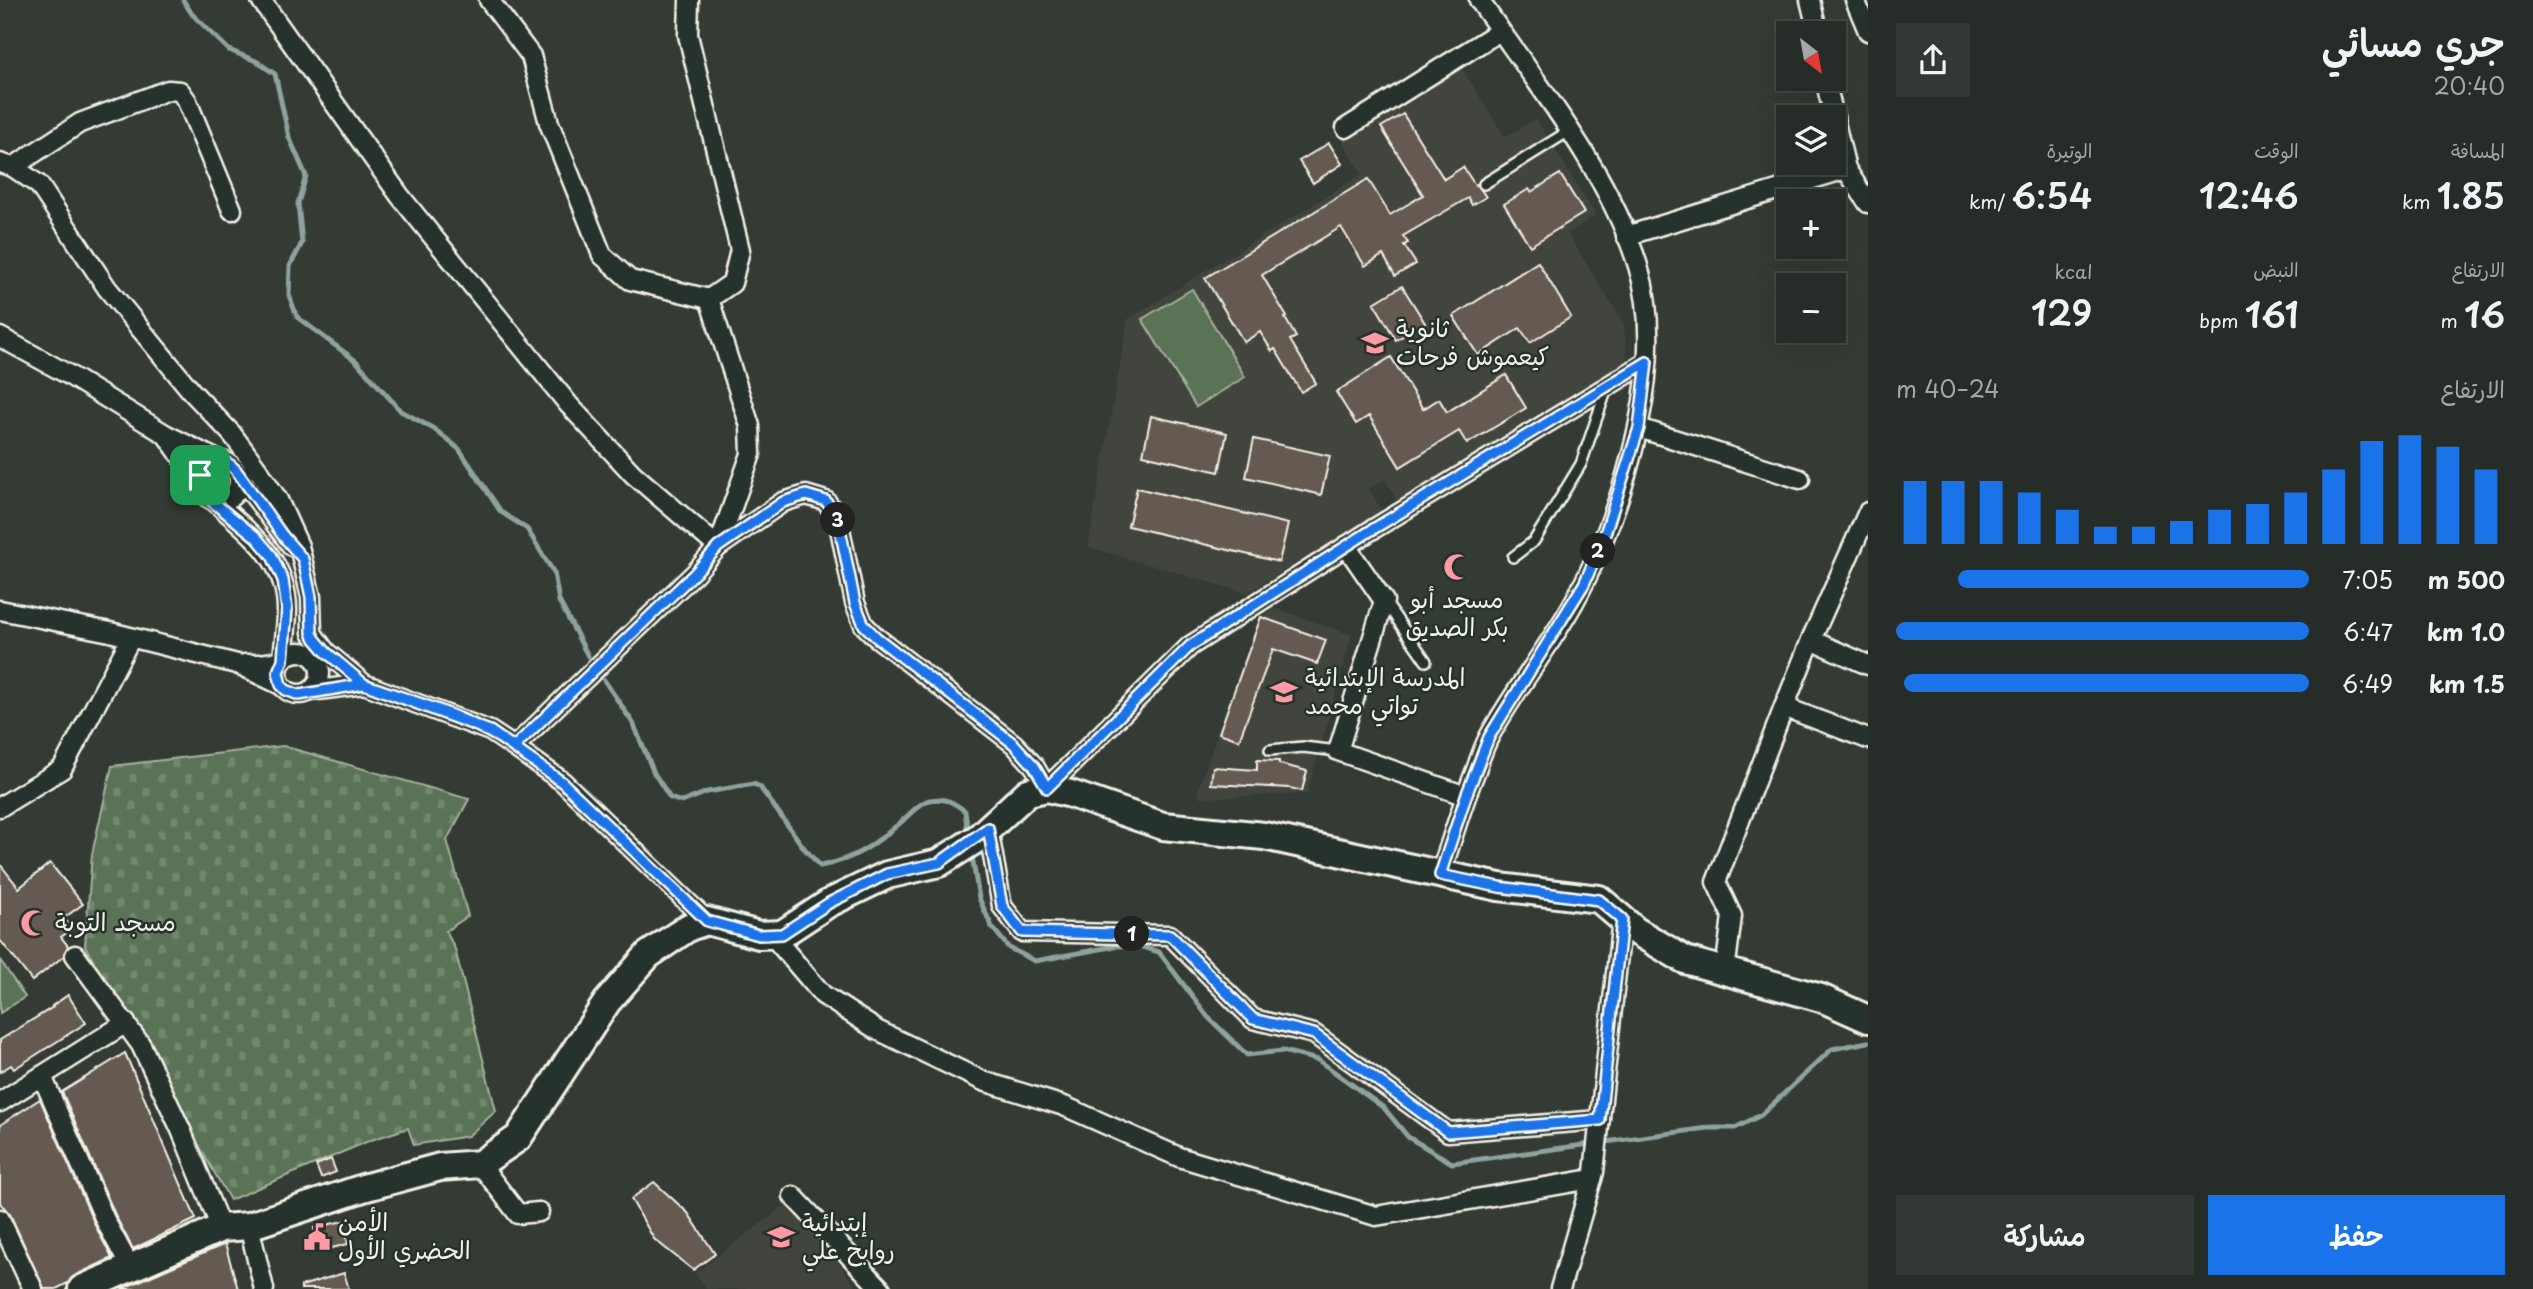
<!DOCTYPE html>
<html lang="ar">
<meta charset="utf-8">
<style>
:root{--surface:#262c27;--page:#323833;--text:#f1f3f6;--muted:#a4a7a7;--line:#424844;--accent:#1a73e8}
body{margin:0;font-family:"Playpen Sans","Playpen Sans Arabic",sans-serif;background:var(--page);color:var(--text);direction:rtl;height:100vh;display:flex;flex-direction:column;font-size:26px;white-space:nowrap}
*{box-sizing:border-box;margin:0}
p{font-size:23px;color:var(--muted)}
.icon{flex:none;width:38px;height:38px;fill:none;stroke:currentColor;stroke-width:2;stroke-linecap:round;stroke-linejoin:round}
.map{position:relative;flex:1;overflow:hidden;direction:ltr}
.sheet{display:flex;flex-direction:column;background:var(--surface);width:665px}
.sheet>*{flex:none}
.needle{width:46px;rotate:149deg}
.fabs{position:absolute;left:1776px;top:21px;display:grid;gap:14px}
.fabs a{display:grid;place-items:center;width:70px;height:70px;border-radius:0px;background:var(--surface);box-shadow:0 7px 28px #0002,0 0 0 2px var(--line);font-size:35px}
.pin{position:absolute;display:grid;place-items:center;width:60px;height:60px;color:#fff;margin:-30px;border-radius:14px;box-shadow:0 4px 10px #0006}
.km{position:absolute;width:35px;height:35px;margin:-18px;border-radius:50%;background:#222;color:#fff;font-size:19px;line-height:35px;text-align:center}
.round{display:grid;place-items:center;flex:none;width:74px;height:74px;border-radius:0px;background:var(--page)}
.head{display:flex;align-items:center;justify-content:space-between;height:119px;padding:0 28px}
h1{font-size:38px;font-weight:600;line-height:52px}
.stats{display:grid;grid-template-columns:repeat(3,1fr);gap:10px;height:119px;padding:7px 28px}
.stats div{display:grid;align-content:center}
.stats b{font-size:35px;font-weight:600}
.stats small{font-size:19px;font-weight:400}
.stats p{font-size:19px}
.chart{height:196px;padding:14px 28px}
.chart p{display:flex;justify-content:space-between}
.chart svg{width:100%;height:126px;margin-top:7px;stroke:var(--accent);stroke-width:6}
.cta{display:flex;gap:14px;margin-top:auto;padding:14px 28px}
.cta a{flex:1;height:80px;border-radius:0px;background:var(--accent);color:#fff;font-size:28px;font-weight:600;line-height:80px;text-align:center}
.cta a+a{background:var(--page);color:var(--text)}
ul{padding:0 28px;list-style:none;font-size:23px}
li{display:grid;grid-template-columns:112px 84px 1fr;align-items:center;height:52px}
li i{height:18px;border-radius:9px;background:var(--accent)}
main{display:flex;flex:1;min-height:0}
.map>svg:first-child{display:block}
.built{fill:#42443d}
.green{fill:#5a7256;stroke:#a7b29f;stroke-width:2}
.cemetery{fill:url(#cemetery-stones);stroke:#a7b29f;stroke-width:2}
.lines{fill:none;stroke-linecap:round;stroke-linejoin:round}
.stream{stroke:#8ea39f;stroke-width:5}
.building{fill:#655a51;stroke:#f4f1e8;stroke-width:2}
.service-casing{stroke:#f4f1e8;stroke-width:14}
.minor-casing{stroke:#f4f1e8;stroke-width:23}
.secondary-casing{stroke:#f4f1e8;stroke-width:32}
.service{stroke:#26332d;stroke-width:9}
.minor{stroke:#26332d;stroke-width:18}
.secondary{stroke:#26332d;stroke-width:26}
.route-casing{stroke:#fff;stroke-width:14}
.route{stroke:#1a73e8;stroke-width:9}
.labels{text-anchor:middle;stroke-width:5;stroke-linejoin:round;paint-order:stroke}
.poi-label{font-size:24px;fill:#f4f1e8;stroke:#26332d;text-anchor:start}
</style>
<main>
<section class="sheet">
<div class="head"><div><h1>جري مسائي</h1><p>20:40</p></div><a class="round"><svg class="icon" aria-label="share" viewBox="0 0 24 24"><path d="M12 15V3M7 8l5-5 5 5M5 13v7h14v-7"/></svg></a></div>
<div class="stats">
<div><p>المسافة</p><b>1.85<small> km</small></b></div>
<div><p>الوقت</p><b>12:46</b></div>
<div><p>الوتيرة</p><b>6:54<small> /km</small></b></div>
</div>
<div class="stats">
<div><p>الارتفاع</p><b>16<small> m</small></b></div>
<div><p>النبض</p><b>161<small> bpm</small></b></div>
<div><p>kcal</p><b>129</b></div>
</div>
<div class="chart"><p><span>الارتفاع</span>24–40 m</p>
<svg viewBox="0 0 160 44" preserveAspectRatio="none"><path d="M5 44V22M15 44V22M25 44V22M35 44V26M45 44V32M55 44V38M65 44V38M75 44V36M85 44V32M95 44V30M105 44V26M115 44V18M125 44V8M135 44V6M145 44V10M155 44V18"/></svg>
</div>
<ul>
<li><b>500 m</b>7:05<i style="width:85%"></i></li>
<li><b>1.0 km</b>6:47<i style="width:100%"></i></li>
<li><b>1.5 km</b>6:49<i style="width:98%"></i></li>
</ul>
<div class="cta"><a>حفظ</a><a>مشاركة</a></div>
</section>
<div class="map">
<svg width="1868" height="1289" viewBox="0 0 1868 1289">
<defs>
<pattern id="cemetery-stones" width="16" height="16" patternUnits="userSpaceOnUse" patternTransform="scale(1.75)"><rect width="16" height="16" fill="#5a7256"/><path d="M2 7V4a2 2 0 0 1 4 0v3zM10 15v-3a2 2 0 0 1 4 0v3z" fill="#72876e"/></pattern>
</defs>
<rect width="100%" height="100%" fill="#333b34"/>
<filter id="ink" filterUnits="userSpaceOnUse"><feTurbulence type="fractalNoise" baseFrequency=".0143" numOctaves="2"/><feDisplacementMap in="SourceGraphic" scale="14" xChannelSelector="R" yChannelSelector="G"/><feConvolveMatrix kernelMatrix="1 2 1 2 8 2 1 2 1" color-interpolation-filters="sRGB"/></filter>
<g filter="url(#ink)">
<g class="built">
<path d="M 1461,67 L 1505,137 L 1536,119 L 1596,215 L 1568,234 L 1624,324 L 1627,362 L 1398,501 L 1385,479 L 1369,489 L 1382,511 L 1247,593 L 1088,547 L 1128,319 L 1362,174 L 1342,141 Z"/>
<path d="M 1275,608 L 1352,635 L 1307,794 L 1201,798 L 1197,792 L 1259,617 Z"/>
<path d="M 791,1201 L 858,1289 L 707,1289 L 695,1273 Z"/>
</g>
<g class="green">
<path d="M 1192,289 L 1245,377 L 1196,407 L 1142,319 Z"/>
<path d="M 0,960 L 25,997 L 0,1013 Z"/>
</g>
<path class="cemetery" d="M 283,746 L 469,799 L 447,840 L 468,916 L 446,931 L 455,949 L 496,1111 L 468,1136 L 414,1145 L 408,1128 L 371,1140 L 230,1200 L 85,946 L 92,854 L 112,766 Z"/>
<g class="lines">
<g class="stream">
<path d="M 183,0 L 192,14 L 229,50 L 256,61 L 275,74 L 289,137 L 306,176 L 298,203 L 302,243 L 290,266 L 289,295 L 297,317 L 356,361 L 401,411 L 434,429 L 459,449 L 501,512 L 527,529 L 554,573 L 559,601 L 588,656"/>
<path d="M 604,680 L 633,723 L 654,773 L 670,798 L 682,802 L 707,792 L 754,784 L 760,787 L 804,848 L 820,866 C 854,860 874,845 900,823 C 908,816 920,802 930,800 C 945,797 953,802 965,811 L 968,834"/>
<path d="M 971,850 L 979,898 L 992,927 L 1009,948 L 1035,961 L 1116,946 L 1136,945 L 1159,952 L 1208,1017 L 1247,1055 L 1283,1051 L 1318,1060 L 1384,1108 L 1408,1137 L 1452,1163 L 1708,1128 L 1735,1128 L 1761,1115 L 1832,1049 L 1868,1042"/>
</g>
</g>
<g class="building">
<path d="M 1403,114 L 1444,179 L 1463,167 L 1475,185 L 1477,184 L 1486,197 L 1472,205 L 1468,198 L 1403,236 L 1408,243 L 1404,245 L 1416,264 L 1395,276 L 1383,255 L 1365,266 L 1341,227 L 1262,275 L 1287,317 L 1285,318 L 1296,337 L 1290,340 L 1316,383 L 1301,392 L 1275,349 L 1272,351 L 1260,332 L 1244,342 L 1205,278 L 1368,179 L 1390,215 L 1423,195 L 1381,127 Z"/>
<path d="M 1329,143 L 1342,164 L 1313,183 L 1299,161 Z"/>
<path d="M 1560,174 L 1584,213 L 1530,246 L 1504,204 L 1529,189 L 1531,192 Z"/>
<path d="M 1538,262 L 1571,317 L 1530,343 L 1520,328 L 1478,355 L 1453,316 Z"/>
<path d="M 1402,286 L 1425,323 L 1396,340 L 1374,303 Z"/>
<path d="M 1391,357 L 1423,409 L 1439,399 L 1447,412 L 1506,375 L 1526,408 L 1467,444 L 1459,431 L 1400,467 L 1369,416 L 1356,424 L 1336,392 Z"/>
<path d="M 1151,416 L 1227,433 L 1219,472 L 1143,455 Z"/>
<path d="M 1254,439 L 1330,456 L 1321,495 L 1246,477 Z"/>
<path d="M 1137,488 L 1288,524 L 1279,562 L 1128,526 Z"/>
<path d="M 1261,617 L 1326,640 L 1317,664 L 1273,649 L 1239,740 L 1219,733 Z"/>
<path d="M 1257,760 L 1279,761 L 1279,764 L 1307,771 L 1302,791 L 1290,788 L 1211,784 L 1213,767 L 1257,770 Z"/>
<path d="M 50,863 L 83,904 L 64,918 L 72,929 L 61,937 L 68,946 L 64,956 L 32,981 L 0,940 L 0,864 L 19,888 Z"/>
<path d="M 68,995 L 86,1023 L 14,1069 L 11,1065 L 0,1072 L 0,1040 L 53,1007 L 52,1006 Z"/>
<path d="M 125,1053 L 196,1219 L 133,1249 L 116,1217 L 62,1092 Z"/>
<path d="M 40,1099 L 96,1227 L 112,1258 L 76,1275 L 68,1283 L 56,1289 L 44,1289 L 10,1214 L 0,1203 L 0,1125 Z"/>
<path d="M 331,1159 L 336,1172 L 321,1178 L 316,1165 Z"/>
<path d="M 654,1182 L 688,1213 L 715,1254 L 693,1270 L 654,1239 L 631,1199 Z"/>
<path d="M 343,1221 L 348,1244 L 320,1251 L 314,1228 Z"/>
<path d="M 225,1244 L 238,1289 L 121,1289 Z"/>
<path d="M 344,1273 L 349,1289 L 301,1289 L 301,1286 Z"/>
</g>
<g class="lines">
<defs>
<g id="service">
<path d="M 1484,184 L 1569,131"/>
<path d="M 1513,557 L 1534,541 L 1581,464 L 1606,391"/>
<path d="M 1385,602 L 1426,661"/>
<path d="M 1270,750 L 1303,747 L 1338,751"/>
</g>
<g id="minor">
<path d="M 261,0 L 400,196 L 569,405 L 633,474 L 718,547"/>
<path d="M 489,0 L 531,56 L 549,123 L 602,255 L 630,280 L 709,299"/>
<path d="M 689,0 L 688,35 L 740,250 L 732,283 L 709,299"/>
<path d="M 1810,0 L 1818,33"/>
<path d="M 1855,0 L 1868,31"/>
<path d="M 1825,79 L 1834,117"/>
<path d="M 1834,118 L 1846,169"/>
<path d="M 1346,128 L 1500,31"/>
<path d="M 0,163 L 13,167 L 39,185 L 107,288 L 192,392 L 232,434 L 257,468 L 278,500 L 299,546 L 311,597 L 312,633 L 326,652 L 364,684 L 490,731 L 514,747 L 562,781 L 707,921"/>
<path d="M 13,167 L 80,123 L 168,90 L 180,91 L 187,101 L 232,210"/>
<path d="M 1626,236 L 1846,169 L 1868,203"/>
<path d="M 709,299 L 750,426 L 751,454 L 718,547"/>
<path d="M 0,337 L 69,375 L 165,434 L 220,461"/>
<path d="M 1639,428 L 1800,479"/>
<path d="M 167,436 L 199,481"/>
<circle cx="219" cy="481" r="20"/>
<path d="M 243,475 L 239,476 L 292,546"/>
<path d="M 214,501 C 249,532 287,559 287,610 C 287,627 284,643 283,660 L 260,664 L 244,664"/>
<path d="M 1346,546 L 1384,601 L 1338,751 L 1466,796"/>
<path d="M 0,610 L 110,632 L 237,664 L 281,685"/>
<path d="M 1811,640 L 1868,512"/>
<circle cx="299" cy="673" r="21"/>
<path d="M 311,691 L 364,684"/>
<path d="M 1784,707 L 1811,640 L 1868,665"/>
<path d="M 514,747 L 695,573 L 718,547 L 783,502 L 806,495 L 826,501 L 838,519 L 855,603 L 864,625 L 876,637 L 1014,744 L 1034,766 L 1047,788 L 1190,646 L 1370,531 L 1647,362"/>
<path d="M 0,807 L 62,769 L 131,638"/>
<path d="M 988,828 L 1002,906 L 1022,932 L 1170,935 L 1253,1019 L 1314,1034 L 1448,1132 L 1600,1120"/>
<path d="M 1440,875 C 1452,840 1462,804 1476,770 C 1480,758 1484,746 1490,735 C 1519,683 1558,636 1584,583 C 1626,497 1668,360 1638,266 C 1608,170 1536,83 1479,0"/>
<path d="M 771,934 L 823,995 L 877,1030 L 983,1081 L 1064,1106 L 1179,1157 L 1376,1216 L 1592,1179"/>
<path d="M 75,955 L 141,1045 L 181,1130 L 221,1228"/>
<path d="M 1725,972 L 1732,916 L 1716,882 L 1784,707 L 1868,739"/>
<path d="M 42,1076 L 106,1222 L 130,1267"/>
<path d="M 0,1102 L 126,1023"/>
<path d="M 480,1164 L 518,1214 L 539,1212"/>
<path d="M 793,1196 L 881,1289"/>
<path d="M 0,1219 L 33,1289"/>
<path d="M 249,1226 L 264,1289"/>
<path d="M 1560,1289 L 1594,1172 L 1622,919"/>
</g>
<path id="secondary" d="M 82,1289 L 221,1228 L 249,1226 L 363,1188 L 440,1167 L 480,1164 L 518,1138 L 607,1002 L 648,955 L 689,927 L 707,921 L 759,935 L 782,934 L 829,903 L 887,875 L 939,863 L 978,838 L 1028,792 L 1047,788 L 1071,794 L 1163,826 L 1264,836 L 1499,887 L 1599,899 L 1636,931 L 1685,960 L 1821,998 L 1868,1019"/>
</defs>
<use href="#service" class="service-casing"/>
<use href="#minor" class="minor-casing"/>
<use href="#secondary" class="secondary-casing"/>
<use href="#service" class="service"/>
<use href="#minor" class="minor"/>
<use href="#secondary" class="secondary"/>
</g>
</g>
<g class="lines" filter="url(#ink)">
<defs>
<path id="route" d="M 200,475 L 200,488 L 203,494 L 256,537 L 272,556 L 283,580 L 287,609 L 283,660 L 278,672 L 281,685 L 286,690 L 299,695 L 364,684 L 490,731 L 562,782 L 707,921 L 759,935 L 782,934 L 829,903 L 887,874 L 939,863 L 988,828 L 1002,906 L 1022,932 L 1170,935 L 1253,1019 L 1314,1034 L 1448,1132 L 1600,1120 L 1622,919 L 1599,900 L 1499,887 L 1440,875 L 1466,796 L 1489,737 L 1584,584 L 1603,540 L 1639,428 L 1647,362 L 1370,531 L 1190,646 L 1047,788 L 1034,766 L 1014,744 L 876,637 L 864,625 L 855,603 L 838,519 L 826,501 L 806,495 L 783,502 L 718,547 L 695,573 L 514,747 C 470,717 414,702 364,684 L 326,652 L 315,639 L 312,633 L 311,597 L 303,559 L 283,536 L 236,470 C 224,457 208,458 200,475"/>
</defs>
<use href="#route" class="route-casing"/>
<use href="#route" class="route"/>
</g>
<defs>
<symbol id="school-bare" viewBox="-9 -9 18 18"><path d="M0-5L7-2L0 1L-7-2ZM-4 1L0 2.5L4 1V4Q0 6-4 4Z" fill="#ff9aa2" stroke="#26332d" stroke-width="2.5" paint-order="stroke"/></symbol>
<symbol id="mosque-bare" viewBox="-9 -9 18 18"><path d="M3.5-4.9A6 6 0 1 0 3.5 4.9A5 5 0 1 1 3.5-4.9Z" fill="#ff9aa2" stroke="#26332d" stroke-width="2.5" paint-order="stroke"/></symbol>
<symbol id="civic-bare" viewBox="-9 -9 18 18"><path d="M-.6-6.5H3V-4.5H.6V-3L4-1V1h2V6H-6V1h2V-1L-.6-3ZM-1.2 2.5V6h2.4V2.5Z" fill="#ff9aa2" stroke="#26332d" stroke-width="2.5" paint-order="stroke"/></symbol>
</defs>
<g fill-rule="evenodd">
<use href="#school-bare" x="1356" y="324" width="38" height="38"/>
<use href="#mosque-bare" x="1438" y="548" width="38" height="38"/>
<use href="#school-bare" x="1265" y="673" width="38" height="38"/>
<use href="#mosque-bare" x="15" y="904" width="38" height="38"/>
<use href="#civic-bare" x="298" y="1218" width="38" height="38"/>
<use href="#school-bare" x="762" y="1218" width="38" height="38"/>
</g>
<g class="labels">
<g class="poi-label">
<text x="1396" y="337">ثانوية<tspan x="1396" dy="28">كيعموش فرحات</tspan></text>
<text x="1457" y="608" text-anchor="middle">مسجد أبو<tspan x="1457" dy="28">بكر الصديق</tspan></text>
<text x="1305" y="686">المدرسة الإبتدائية<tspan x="1305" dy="28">تواتي محمد</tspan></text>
<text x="55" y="931">مسجد التوبة</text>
<text x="338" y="1231">الأمن<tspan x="338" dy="28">الحضري الأول</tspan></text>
<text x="802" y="1231">إبتدائية<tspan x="802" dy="28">روابح علي</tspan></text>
</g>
</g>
</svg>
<div class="fabs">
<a><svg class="needle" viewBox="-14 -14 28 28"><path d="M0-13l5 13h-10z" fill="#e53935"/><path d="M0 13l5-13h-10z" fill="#a4a7a7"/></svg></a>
<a><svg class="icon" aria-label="layers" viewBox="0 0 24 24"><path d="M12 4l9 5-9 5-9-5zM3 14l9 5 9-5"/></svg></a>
<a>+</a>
<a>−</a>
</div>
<div class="pin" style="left:200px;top:475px;background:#1e9e55"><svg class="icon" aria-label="arrive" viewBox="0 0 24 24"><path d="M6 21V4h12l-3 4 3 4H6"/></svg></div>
<b class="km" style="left:1132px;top:934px">1</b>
<b class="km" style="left:1598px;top:551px">2</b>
<b class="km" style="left:838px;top:520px">3</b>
</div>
</main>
